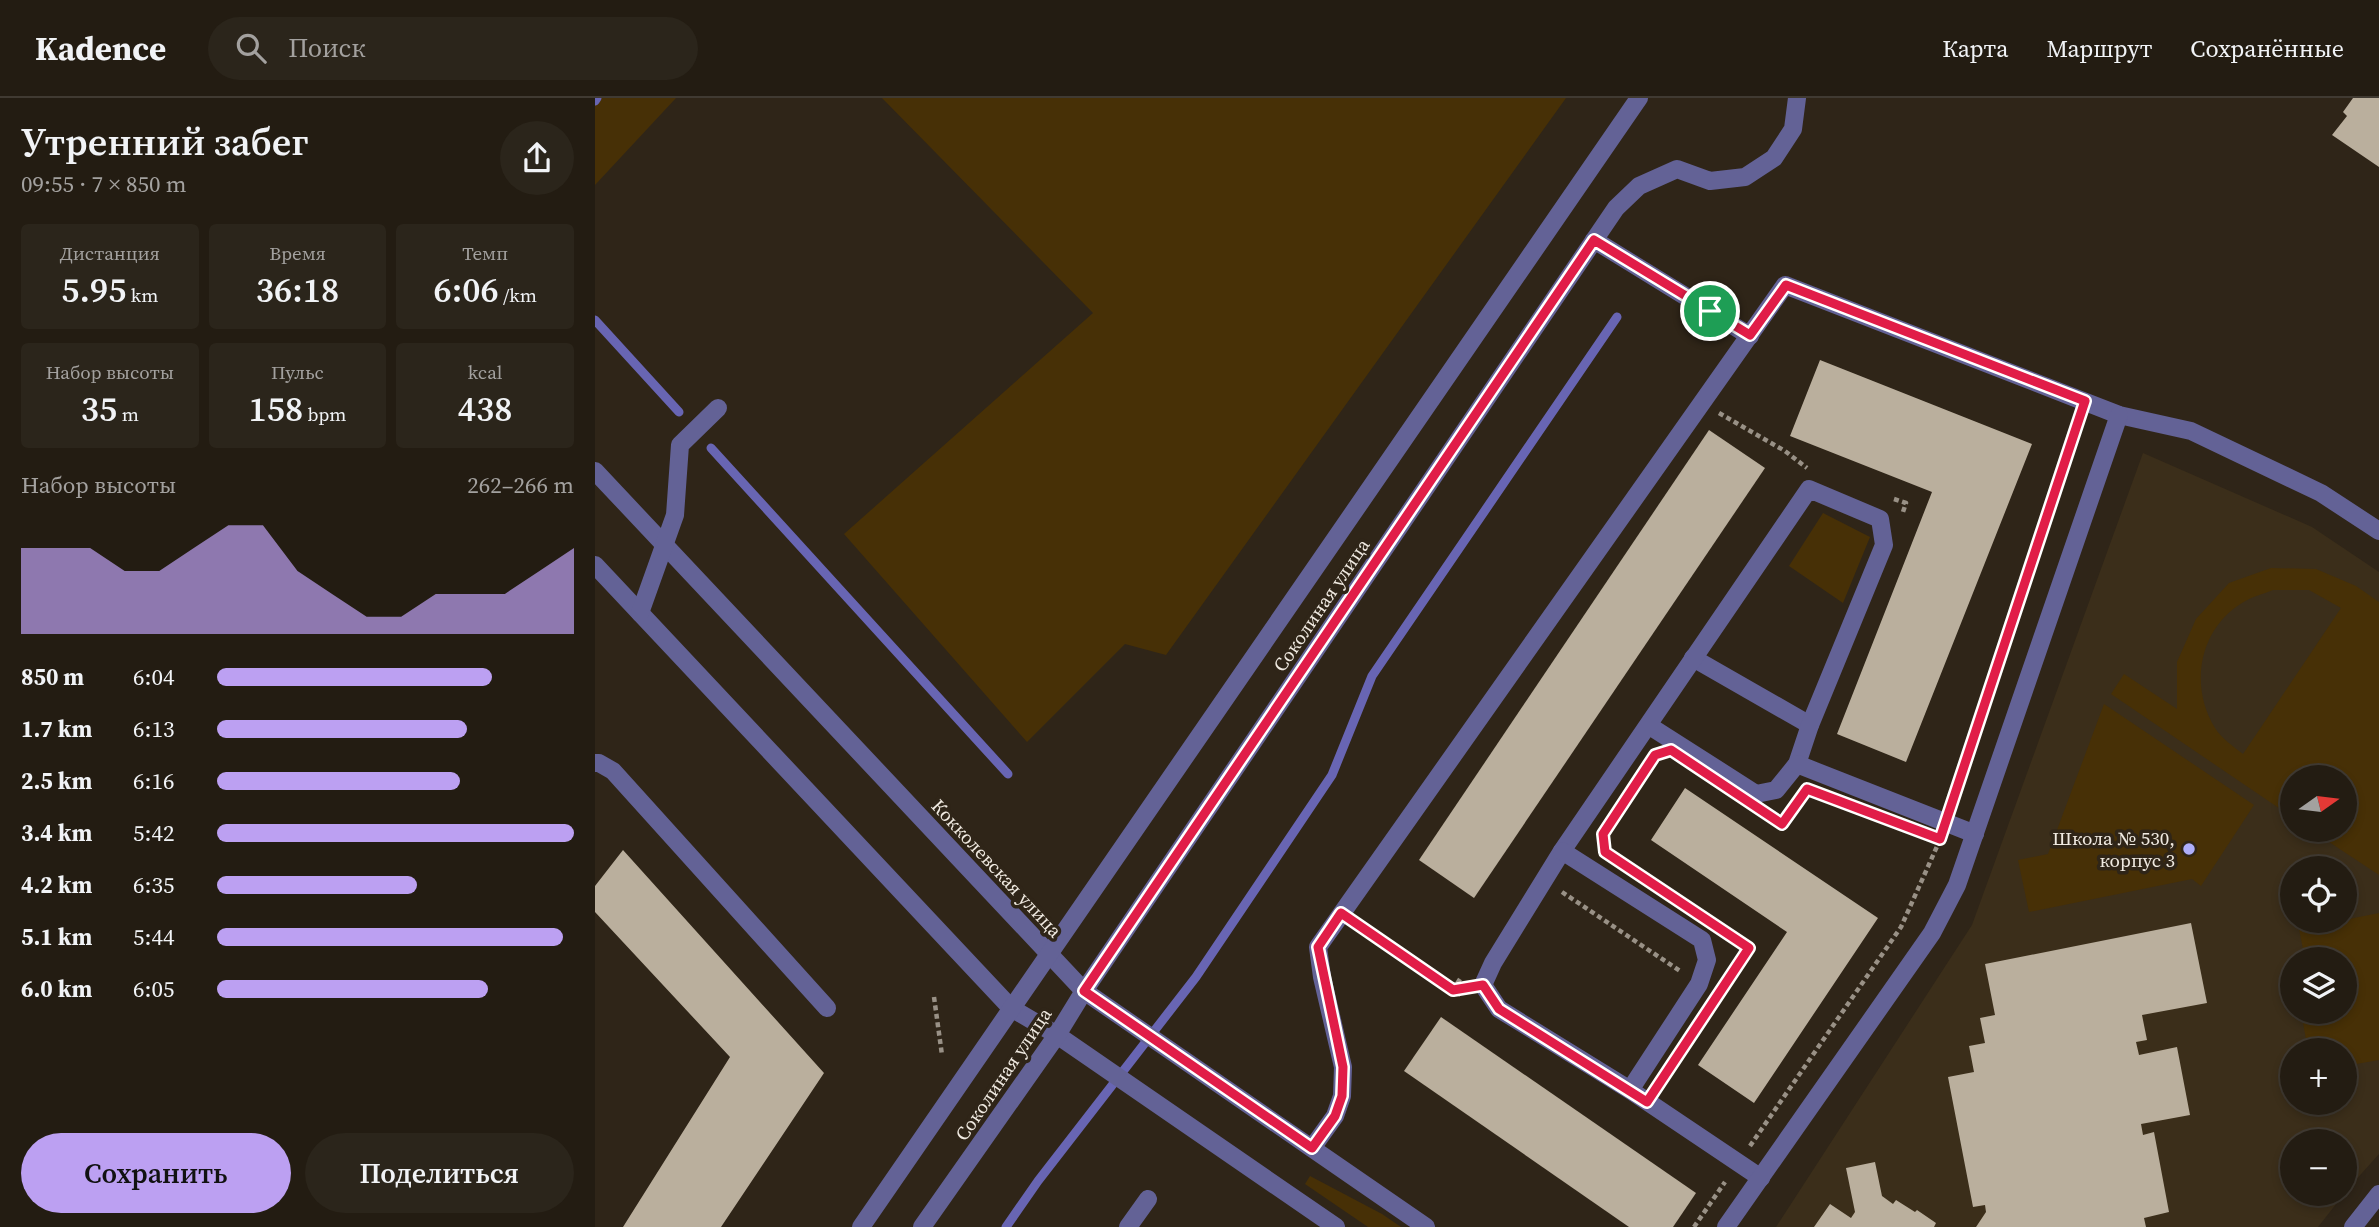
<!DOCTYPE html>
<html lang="ru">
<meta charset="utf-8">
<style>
:root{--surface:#231c12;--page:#2b251b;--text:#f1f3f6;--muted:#a3a19f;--line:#403a32;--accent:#bca0f2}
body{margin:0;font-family:"Source Serif 4",serif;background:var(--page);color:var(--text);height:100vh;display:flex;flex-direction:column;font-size:26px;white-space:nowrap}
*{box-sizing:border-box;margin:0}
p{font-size:23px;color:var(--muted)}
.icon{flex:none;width:38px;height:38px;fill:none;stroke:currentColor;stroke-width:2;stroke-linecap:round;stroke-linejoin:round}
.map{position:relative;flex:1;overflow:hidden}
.sheet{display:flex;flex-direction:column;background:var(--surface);width:595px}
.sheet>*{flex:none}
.needle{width:46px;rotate:76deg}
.controls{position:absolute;left:1685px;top:667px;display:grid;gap:14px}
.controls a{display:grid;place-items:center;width:77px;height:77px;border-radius:50%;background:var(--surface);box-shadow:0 4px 10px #0003,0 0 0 2px var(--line);font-size:35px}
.pin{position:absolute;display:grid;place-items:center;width:60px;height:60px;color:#fff;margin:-30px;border:4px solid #fff;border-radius:50%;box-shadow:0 2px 7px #0007}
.round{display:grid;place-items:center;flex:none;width:74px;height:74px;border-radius:37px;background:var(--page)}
.summary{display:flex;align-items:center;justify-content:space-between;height:119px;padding:0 21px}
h1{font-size:38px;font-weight:600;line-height:52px}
.stats{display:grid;grid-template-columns:repeat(3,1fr);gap:10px;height:119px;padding:7px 21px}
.stats div{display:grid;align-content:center;border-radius:7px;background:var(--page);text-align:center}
.stats b{font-size:35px;font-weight:600}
.stats small{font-size:19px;font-weight:400}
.stats p{font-size:19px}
.chart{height:196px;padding:14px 21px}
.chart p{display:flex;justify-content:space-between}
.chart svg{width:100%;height:126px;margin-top:7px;fill:var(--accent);opacity:.7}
.button{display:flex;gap:14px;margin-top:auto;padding:14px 21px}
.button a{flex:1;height:80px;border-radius:42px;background:var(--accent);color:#111;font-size:28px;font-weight:600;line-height:80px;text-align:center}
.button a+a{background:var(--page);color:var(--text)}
ul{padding:0 21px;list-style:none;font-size:23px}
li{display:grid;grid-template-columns:112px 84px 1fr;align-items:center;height:52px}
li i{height:18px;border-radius:9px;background:var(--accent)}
header{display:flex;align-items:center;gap:42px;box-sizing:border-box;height:98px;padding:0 35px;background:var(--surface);border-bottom:2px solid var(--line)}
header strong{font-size:33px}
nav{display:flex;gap:38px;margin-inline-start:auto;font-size:24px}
.search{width:490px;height:63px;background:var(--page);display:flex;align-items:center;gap:18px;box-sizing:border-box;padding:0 24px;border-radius:38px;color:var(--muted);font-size:26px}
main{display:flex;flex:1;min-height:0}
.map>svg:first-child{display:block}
.built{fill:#3b2e1a;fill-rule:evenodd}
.green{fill:#473006;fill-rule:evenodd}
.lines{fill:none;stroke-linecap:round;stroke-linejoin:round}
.stream{stroke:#6865b3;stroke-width:9}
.building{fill:#baaf9d}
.path{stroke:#999186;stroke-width:4.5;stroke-dasharray:5 3.5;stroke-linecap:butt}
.minor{stroke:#636296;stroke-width:18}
.route-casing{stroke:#fff;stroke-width:14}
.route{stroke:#e11d48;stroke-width:9}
.poi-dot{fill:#aeaefa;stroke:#2f2518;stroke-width:2.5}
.labels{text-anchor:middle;stroke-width:7;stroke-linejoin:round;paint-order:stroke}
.street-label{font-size:19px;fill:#f0eae1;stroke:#2f2518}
.poi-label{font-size:19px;fill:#f0eae1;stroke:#2f2518;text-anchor:end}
</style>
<header>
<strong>Kadence</strong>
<div class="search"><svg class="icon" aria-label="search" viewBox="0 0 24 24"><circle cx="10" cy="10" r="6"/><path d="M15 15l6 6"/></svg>Поиск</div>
<nav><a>Карта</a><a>Маршрут</a><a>Сохранённые</a></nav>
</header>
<main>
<section class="sheet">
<div class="summary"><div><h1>Утренний забег</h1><p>09:55 · 7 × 850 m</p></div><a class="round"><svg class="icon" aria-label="share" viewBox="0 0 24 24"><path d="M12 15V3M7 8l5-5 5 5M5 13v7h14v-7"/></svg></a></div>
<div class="stats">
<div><p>Дистанция</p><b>5.95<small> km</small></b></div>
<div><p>Время</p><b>36:18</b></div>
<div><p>Темп</p><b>6:06<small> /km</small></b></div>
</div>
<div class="stats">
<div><p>Набор высоты</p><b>35<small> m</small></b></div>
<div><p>Пульс</p><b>158<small> bpm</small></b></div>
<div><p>kcal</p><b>438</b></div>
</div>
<div class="chart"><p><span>Набор высоты</span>262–266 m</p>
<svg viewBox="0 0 160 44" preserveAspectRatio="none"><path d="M0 44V14L10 14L20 14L30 22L40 22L50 14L60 6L70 6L80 22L90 30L100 38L110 38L120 30L130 30L140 30L150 22L160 14V44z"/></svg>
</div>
<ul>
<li><b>850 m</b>6:04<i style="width:77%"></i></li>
<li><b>1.7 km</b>6:13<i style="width:70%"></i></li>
<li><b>2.5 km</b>6:16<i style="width:68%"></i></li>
<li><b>3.4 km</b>5:42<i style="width:100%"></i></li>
<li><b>4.2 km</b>6:35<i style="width:56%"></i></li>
<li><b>5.1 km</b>5:44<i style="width:97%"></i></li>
<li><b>6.0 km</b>6:05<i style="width:76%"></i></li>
</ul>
<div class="button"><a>Сохранить</a><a>Поделиться</a></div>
</section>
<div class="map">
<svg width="1784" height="1129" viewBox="0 0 1784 1129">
<rect width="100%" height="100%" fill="#2f2518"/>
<path class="built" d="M 1548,355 L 1717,429 L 1784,474 L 1784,1056 L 1750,1094 L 1750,1043 L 1698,1043 L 1698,1096 L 1749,1096 L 1723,1129 L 1181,1129 L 1377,827 ZM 1698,679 L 1750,679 L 1750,732 L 1698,732 ZM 1698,770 L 1750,770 L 1750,822 L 1698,822 ZM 1698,861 L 1750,861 L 1750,914 L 1698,914 ZM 1698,952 L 1750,952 L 1750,1004 L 1698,1004 Z"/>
<g class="green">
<path d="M 0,0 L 81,0 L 0,87 Z"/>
<path d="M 287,0 L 971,0 L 571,557 L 530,546 L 432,644 L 249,436 L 498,215 Z"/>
<path d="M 1228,415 L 1275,439 L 1248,505 L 1194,468 Z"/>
<path d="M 1676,470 L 1721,471 L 1761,488 L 1784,504 L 1784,777 L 1716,732 L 1750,732 L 1750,679 L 1698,679 L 1697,719 L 1516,596 L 1529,576 L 1582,611 L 1582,564 L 1601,521 L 1634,485 ZM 1678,492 L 1714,492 L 1746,510 L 1648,656 C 1639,649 1626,640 1620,630 C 1594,588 1604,531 1647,505 C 1656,499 1668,496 1678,492 Z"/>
<path d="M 1509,606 L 1659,707 L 1606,788 L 1597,781 L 1434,814 L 1423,762 L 1453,756 Z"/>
<path d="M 1784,815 L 1784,962 L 1750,968 L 1750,952 L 1713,952 L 1706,914 L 1750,914 L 1750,861 L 1710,861 L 1704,831 Z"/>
<path d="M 715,1078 L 787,1116 L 806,1129 L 773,1129 L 710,1086 Z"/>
</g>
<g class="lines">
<g class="stream">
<path d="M 0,3 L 2,0"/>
<path d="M 0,222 L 84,314"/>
<path d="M 116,350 L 413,676"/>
<path d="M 411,1129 L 443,1083 L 601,879 L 737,677 L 777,578 L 1022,219"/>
</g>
</g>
<g class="building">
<path d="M 1758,0 L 1784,0 L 1784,69 L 1737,37 L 1752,18 L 1748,14 Z"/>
<path d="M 1225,262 L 1437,346 L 1311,664 L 1242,636 L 1337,394 L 1195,338 Z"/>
<path d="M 1114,332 L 1170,370 L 879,800 L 824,762 Z"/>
<path d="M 1090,690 L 1283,820 L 1159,1005 L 1103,967 L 1192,834 L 1056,742 Z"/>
<path d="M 28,752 L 229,975 L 126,1129 L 28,1129 L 135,959 L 0,814 L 0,788 Z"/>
<path d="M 1596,825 L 1612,905 L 1547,917 L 1552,942 L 1541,944 L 1544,957 L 1582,949 L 1595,1017 L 1546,1026 L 1548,1037 L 1559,1034 L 1574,1114 L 1549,1120 L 1551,1129 L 1381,1129 L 1391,1114 L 1390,1107 L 1378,1109 L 1353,979 L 1379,974 L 1374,948 L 1390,945 L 1385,920 L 1400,917 L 1390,866 Z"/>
<path d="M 846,919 L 1101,1095 L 1078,1129 L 1034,1129 L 809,973 Z"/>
<path d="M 1280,1064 L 1287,1098 L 1298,1106 L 1301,1102 L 1320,1114 L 1322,1112 L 1341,1125 L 1339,1129 L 1219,1129 L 1235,1106 L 1256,1120 L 1260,1114 L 1251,1070 Z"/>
</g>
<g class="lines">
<g class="path">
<path d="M 1124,315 L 1190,353 L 1212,370"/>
<path d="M 1299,401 L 1311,405 L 1308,414"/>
<path d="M 1359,705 L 1483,324"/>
<path d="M 1173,716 L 1187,726 L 1199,709"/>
<path d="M 1010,734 L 1010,753"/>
<path d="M 967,794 L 1085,873"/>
<path d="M 764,828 L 858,892"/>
<path d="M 1128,832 L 1154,850 L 1131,886"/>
<path d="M 865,881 L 858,892 L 866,897"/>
<path d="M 339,899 L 347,957"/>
<path d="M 1155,1048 L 1306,829 L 1344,744"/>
<path d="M 1099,1129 L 1130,1084"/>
</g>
<g class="minor">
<path d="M 999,142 L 1155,238"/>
<path d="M 0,373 L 489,893 L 831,1129"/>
<path d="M 0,467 L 416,910 L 462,937 L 741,1129"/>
<path d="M 45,515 L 80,417 L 85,347 L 123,310"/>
<path d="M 1098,560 L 1215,627"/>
<path d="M 1053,627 L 1161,696 L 1181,692 L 1202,666 L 1215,627 L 1289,447 L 1285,421 L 1214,391 L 967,753 L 898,865 L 888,887 L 904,911 L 1035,992 L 1166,1080"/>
<path d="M 0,665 L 4,665 L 18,673 L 232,910"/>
<path d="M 1202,666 L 1380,736"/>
<path d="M 967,753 L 1107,842 L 1112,862 L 1104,886 L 1035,992"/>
<path d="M 717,1050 L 740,1018 L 747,998 L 748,969 L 727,879 L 723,849 L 1190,187 L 1524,317 L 1596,333 L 1726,395 L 1784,433"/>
<path d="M 266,1129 L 1044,0"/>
<path d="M 327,1129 L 462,937 L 489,893 L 1021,110 L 1044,88 L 1082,71 L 1115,83 L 1150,79 L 1179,60 L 1198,31 L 1202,0"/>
<path d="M 533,1129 L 553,1101"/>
<path d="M 1131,1129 L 1337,835 L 1362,787 L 1524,317"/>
<path d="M 1758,1129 L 1784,1096"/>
</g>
</g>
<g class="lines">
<defs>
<path id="route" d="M 999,142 L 1155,237 L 1191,187 L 1490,303 L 1345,741 L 1212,691 L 1187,726 L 1076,652 L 1060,657 L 1008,736 L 1010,754 L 1154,850 L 1052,1004 L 904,911 L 888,887 L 858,892 L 746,815 L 723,849 L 748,969 L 747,998 L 740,1018 L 717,1050 L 489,893 Z"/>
</defs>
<use href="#route" class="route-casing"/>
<use href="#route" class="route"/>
</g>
<circle class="poi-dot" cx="1594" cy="751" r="7"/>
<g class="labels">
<g class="street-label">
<text transform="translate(726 507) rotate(-56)" y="7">Соколиная улица</text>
<text transform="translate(402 770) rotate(47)" y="7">Кокколевская улица</text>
<text transform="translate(408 976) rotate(-56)" y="7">Соколиная улица</text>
</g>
<g class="poi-label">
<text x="1580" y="747">Школа № 530,<tspan x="1580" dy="22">корпус 3</tspan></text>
</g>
</g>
</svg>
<div class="controls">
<a><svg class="needle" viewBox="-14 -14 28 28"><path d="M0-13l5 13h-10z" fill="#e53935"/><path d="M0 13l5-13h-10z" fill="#a3a19f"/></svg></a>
<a><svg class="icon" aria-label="locate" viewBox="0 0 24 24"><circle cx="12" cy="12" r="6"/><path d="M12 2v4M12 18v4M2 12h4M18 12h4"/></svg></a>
<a><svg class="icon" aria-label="layers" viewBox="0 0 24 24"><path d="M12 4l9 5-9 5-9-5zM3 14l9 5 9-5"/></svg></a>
<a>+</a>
<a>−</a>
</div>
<div class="pin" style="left:1115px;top:213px;background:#1e9e55"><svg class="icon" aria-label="arrive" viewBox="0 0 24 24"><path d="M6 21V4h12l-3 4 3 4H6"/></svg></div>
</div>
</main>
